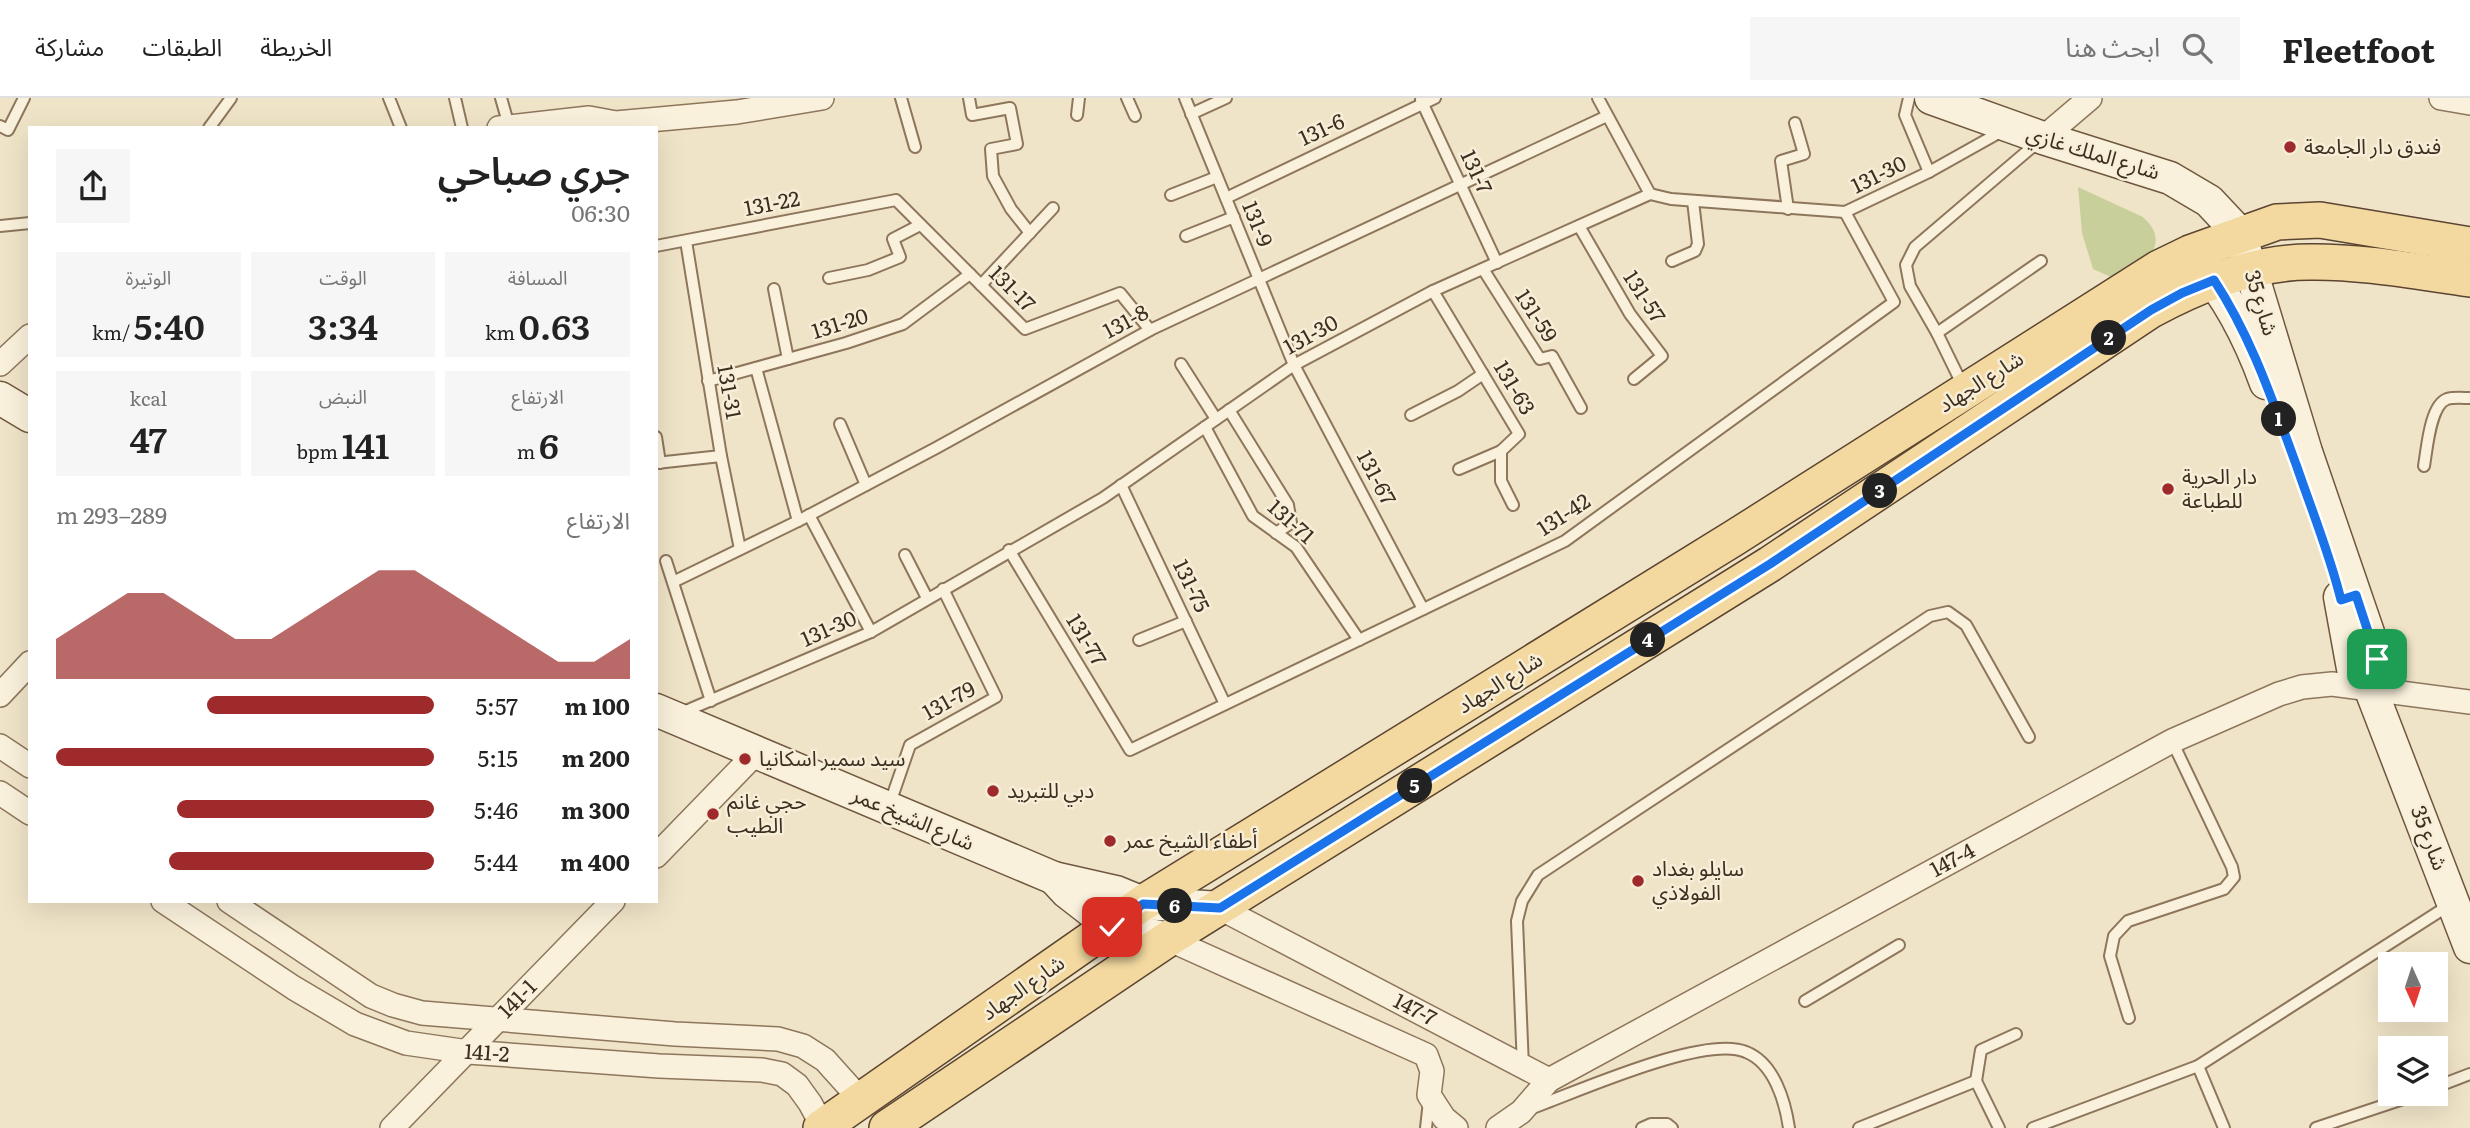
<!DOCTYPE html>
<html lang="ar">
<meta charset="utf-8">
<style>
:root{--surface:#fff;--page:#f6f6f6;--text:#222;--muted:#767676;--line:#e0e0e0;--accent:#9e2a2b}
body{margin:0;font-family:Literata,"Noto Sans Arabic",serif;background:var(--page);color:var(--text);direction:rtl;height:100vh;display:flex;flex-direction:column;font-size:26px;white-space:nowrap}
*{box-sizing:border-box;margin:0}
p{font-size:23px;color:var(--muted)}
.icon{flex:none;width:38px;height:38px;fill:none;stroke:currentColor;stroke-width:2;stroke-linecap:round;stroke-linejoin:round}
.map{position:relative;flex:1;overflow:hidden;direction:ltr}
.drawer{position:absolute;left:28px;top:28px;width:630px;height:777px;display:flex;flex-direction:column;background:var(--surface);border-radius:0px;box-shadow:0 7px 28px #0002;direction:rtl}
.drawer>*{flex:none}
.needle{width:46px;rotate:177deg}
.buttons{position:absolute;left:2378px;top:854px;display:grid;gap:14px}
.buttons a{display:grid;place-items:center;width:70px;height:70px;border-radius:0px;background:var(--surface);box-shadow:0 7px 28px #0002;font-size:35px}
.pin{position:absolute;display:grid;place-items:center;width:60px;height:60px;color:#fff;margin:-30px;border-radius:14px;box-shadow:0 4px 10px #0006}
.km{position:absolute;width:35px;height:35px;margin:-18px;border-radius:50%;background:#222;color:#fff;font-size:19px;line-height:35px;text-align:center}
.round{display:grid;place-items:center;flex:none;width:74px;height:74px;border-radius:0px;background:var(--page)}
.head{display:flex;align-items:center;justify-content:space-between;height:119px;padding:0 28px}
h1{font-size:38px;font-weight:600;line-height:52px}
.figures{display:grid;grid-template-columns:repeat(3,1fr);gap:10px;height:119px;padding:7px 28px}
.figures div{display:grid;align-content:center;border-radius:0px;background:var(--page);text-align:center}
.figures b{font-size:35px;font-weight:600}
.figures small{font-size:19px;font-weight:400}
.figures p{font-size:19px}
.chart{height:196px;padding:14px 28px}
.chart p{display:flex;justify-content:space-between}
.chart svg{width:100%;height:126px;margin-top:7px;fill:var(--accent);opacity:.7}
ul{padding:0 28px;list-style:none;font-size:23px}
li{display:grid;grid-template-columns:112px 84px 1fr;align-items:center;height:52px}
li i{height:18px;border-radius:9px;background:var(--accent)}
header{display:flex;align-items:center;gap:42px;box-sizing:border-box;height:98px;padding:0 35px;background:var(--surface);border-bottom:2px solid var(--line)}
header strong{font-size:33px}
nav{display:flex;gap:38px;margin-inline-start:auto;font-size:24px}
.search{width:490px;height:63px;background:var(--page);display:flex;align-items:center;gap:18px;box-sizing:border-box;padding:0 24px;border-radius:0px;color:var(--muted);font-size:26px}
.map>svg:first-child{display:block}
.green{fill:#c9cf9b}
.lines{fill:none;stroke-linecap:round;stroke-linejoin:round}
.lane-casing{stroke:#8d765c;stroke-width:14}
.street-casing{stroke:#8d765c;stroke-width:26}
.secondary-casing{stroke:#6f573f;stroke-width:35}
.primary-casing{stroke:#5b4430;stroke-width:38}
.lane{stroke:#faf1dc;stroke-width:10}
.street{stroke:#faf1dc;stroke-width:23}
.secondary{stroke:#faf1dc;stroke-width:32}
.primary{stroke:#f3d9a0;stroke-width:35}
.route-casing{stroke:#fff;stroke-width:14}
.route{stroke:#1a73e8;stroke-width:9}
.poi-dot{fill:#9e2a2b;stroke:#f7eed8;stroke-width:2.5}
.labels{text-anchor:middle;stroke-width:5;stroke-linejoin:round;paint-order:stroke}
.street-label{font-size:21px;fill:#3d2e20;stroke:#f7eed8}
.poi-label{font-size:21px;fill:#3d2e20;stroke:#f7eed8;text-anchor:start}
</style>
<header>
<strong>Fleetfoot</strong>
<div class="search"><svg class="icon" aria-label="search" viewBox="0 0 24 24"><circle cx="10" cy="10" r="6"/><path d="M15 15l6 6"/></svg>ابحث هنا</div>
<nav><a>الخريطة</a><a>الطبقات</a><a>مشاركة</a></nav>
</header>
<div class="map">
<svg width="2470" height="1030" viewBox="0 0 2470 1030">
<rect width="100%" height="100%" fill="#f0e4c8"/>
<path class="green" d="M 2078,89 L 2143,119 C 2154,129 2159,139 2153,153 L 2111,179 L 2093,171 L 2082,135 Z"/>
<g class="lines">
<defs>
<g id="lane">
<path d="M 389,0 L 401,30"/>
<path d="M 455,0 L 462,30"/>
<path d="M 501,0 L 509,28"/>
<path d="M 901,0 L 915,49"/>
<path d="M 969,0 L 972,17 L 1010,10 L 1017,46 L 991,51 L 993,78 L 1011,111 L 1030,135"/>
<path d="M 1127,0 L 1135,18"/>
<path d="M 1185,0 L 1294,267 L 1423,511"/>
<path d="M 1598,0 L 1650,96"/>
<path d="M 1909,0 L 1905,17 L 1929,74"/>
<path d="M 1421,2 L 1497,165"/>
<path d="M 1191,16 L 1226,0"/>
<path d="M 1077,17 L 1079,0"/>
<path d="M 0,28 L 8,32 L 24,0"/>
<path d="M 209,30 L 231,0"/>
<path d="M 1171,97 L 1217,79"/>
<path d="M 1226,100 L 1435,0"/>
<path d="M 1788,111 L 1781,63 L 1804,56 L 1795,25"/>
<path d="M 0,128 L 30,125"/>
<path d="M 1579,128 L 1630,216 L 1662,258 L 1634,281"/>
<path d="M 1186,138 L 1234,119"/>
<path d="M 686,143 L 721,358 L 740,451"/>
<path d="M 656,148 L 896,102 L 1025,231 L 1120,195 L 1150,232"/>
<path d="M 1672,163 L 1695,153 L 1698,146 L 1693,103"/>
<path d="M 1483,171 L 1540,261 L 1552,258 L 1581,310"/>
<path d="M 829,180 L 868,172 L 900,159 L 893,141 L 920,127"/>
<path d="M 981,187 L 1053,110"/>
<path d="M 774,191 L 788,261"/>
<path d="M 1433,193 L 1519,336 L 1501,353 L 1501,383 L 1513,407"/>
<path d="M 1937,235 L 2041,163"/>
<path d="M 1181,266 L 1216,321"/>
<path d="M 756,270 L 798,423"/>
<path d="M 708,283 L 846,245 L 903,226 L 970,176"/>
<path d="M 1963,288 L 1937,235 L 1910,188 L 1906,167 L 1915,149 L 2038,44"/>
<path d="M 1229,312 L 1288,407 L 1291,425 L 1276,435"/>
<path d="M 1411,317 L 1458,293 L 1483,276"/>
<path d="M 840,326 L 866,387"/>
<path d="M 1205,329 L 1253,418 L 1296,449 L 1359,542"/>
<path d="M 656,339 L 660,365"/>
<path d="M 656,365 L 721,358"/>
<path d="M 2424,368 C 2427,351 2430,307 2447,301 C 2454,299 2463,300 2470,300"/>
<path d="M 1459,371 L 1501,353"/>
<path d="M 1121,387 L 1225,606"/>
<path d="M 809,417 L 871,534"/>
<path d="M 1009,452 L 1130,652 L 1565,443 L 1894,204 L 1845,114"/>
<path d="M 905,457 L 927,500"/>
<path d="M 666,463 L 711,603"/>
<path d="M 673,484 L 798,423 L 936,350 L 1150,232 L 1607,18"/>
<path d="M 1139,542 L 1186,523"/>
<path d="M 681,615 L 871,534 L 1103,400 L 1294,267 L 1433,193 L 1650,96 L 1671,101 L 1845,114 L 1929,74 L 2004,32"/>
<path d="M 889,708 L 910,647 L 996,599 L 943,491"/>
<path d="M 1805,903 L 1899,847"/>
<path d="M 2129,920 L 2110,858 L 2114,838 L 2128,823 L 2224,791 L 2234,779 L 2232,769 L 2172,643"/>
<path d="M 2198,968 L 2224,1030"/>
<path d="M 1523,969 L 1517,823 L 1522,803 L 1538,777 L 1930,518 L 1948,514 L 1966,527 L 2029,639"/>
<path d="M 1976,983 L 1981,952 L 2016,936"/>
<path d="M 2436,989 L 2470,976"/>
<path d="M 1532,1010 C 1577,994 1705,936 1746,954 C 1774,965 1785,1003 1789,1030"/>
<path d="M 1426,1030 L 1429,1003"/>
<path d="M 1642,1030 L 1651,1026 L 1667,1026 L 1672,1030"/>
<path d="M 1859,1030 L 1976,983 L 1999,1030"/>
<path d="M 2033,1030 L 2198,968 L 2451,806"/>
<path d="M 2316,1030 L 2418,996"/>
</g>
<g id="street">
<path d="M 2441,0 L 2470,5"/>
<path d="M 499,30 L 589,20 L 616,25 L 737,14 L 822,0"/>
<path d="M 2043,40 L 2090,0"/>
<path d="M 0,266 L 30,238"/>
<path d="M 0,597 L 30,565"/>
<path d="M 0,648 L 30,668"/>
<path d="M 0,695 L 30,715"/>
<path d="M 656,758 L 756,655"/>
<path id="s1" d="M 163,803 L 294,890 L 355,926 L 406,945 L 468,954 L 659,968 L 762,972 L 782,976 L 797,987 L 810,1005 L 823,1029"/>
<path d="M 229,803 L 371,898 L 393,907 L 422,915 L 675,936 L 778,941 L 803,948 L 825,962 L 861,1002"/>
<path id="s2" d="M 1220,810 L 1549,982"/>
<path d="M 1168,841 L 1426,957 L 1432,973 L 1429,997 L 1444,1020 L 1456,1030"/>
<path id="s3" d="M 392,1030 L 613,803"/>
<path id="s4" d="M 1498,1030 L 1521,1014 L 1549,982 L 2172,643 L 2279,596 L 2302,589 L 2332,586 L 2470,604"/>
</g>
<g id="secondary">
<path d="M 1931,0 L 2043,40 L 2170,80 L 2209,103 L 2240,136 L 2306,354 L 2377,561 L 2378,577 L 2371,592"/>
<path d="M 2198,164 C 2229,199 2250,241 2266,285"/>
<path d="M 0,300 L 30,318"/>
<path d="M 2340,499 L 2354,576 L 2371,592 L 2470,849"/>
<path d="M 656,612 L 1054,780 L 1116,794 L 1143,805 L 1220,810"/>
<path d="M 1054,780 L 1067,794 L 1112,829 L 1168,841"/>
</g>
<g id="primary">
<path d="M 821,1030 L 1143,805 L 1734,440 L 2159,170 L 2190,155 L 2277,124 L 2320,122 L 2470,147"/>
<path d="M 887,1030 L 1168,841 L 1770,466 L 2151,212 C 2199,186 2253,164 2309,164 C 2360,163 2419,174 2470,181"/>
</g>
</defs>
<use href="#lane" class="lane-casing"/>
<use href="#street" class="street-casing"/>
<use href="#secondary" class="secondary-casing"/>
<use href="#primary" class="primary-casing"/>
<use href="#lane" class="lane"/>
<use href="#street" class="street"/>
<use href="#secondary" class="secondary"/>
<use href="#primary" class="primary"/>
</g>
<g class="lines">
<defs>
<path id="route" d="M 1112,829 L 1143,806 L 1220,810 L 1770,466 L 2151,212 L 2182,195 L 2214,182 C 2252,240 2273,304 2297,369 C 2312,413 2330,457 2341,502 L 2356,497 L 2377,561"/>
</defs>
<use href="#route" class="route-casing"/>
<use href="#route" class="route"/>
</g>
<g class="poi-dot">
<circle cx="2290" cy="49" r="7"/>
<circle cx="2168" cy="391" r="7"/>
<circle cx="745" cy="661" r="7"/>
<circle cx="993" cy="693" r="7"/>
<circle cx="713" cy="716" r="7"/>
<circle cx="1110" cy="743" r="7"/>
<circle cx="1638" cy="783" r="7"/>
</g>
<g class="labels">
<g class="street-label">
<text transform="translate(1322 32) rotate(-25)" y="7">131-6</text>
<text transform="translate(2093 55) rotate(17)" y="7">شارع الملك غازي</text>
<text transform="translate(1476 74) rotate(65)" y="7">131-7</text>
<text transform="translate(1879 77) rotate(-26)" y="7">131-30</text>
<text transform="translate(772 106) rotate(-11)" y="7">131-22</text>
<text transform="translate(1257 126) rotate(68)" y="7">131-9</text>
<text transform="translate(1012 191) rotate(45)" y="7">131-17</text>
<text transform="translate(1644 199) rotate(57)" y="7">131-57</text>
<text transform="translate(2261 205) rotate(73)" y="7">شارع 35</text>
<text transform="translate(1536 218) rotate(57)" y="7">131-59</text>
<text transform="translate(1126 224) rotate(-28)" y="7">131-8</text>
<text transform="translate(840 226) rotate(-17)" y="7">131-20</text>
<text transform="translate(1311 237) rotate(-29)" y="7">131-30</text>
<text transform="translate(1981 284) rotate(-32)" y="7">شارع الجهاد</text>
<text transform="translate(1514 290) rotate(59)" y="7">131-63</text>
<text transform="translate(729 294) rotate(80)" y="7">131-31</text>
<text transform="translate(1376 380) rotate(62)" y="7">131-67</text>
<text transform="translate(1564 417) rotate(-33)" y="7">131-42</text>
<text transform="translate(1291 424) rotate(42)" y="7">131-71</text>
<text transform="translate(1191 488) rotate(64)" y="7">131-75</text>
<text transform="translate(829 531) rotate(-24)" y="7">131-30</text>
<text transform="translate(1086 542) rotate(59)" y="7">131-77</text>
<text transform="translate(1500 585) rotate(-32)" y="7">شارع الجهاد</text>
<text transform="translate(949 603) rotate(-29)" y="7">131-79</text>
<text transform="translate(913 721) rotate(23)" y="7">شارع الشيخ عمر</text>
<text transform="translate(2429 740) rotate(69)" y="7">شارع 35</text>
<text dy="7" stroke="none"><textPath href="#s4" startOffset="530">147-4</textPath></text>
<text transform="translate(1023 890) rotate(-35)" y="7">شارع الجهاد</text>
<text dy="7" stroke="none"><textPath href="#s3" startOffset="180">141-1</textPath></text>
<text dy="7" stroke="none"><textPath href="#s2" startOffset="220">147-7</textPath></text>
<text dy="7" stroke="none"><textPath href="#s1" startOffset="364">141-2</textPath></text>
</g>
<g class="poi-label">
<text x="2304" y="56">فندق دار الجامعة</text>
<text x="2182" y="386">دار الحرية<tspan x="2182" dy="24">للطباعة</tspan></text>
<text x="759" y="668">سيد سمير اسكانيا</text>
<text x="1007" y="700">دبي للتبريد</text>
<text x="727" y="711">حجي غانم<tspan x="727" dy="24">الطيب</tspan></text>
<text x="1124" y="750">أطفاء الشيخ عمر</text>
<text x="1652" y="778">سايلو بغداد<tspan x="1652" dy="24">الفولاذي</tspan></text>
</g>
</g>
</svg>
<div class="buttons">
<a><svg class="needle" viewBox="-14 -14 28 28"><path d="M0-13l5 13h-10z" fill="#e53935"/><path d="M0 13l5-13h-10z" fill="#767676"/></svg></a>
<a><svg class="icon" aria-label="layers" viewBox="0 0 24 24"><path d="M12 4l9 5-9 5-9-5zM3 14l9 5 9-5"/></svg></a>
</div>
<div class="pin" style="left:2377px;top:561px;background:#1e9e55"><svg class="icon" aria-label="arrive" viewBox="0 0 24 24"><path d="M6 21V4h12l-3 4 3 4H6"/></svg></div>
<div class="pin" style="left:1112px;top:829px;background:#d93025"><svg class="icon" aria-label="check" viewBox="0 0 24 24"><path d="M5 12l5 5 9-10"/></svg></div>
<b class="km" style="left:2279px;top:321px">1</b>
<b class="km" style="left:2109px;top:240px">2</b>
<b class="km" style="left:1880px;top:393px">3</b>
<b class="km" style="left:1648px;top:542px">4</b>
<b class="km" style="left:1415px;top:688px">5</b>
<b class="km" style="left:1175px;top:808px">6</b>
<section class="drawer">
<div class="head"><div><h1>جري صباحي</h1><p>06:30</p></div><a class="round"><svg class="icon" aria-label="share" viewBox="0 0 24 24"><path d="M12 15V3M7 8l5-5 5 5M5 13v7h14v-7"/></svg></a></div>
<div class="figures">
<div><p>المسافة</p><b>0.63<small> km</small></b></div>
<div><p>الوقت</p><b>3:34</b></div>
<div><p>الوتيرة</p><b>5:40<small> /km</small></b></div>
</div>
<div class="figures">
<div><p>الارتفاع</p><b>6<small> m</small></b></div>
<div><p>النبض</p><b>141<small> bpm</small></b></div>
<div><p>kcal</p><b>47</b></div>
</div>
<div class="chart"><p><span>الارتفاع</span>289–293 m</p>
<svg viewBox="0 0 160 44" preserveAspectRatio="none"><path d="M0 44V30L10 22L20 14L30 14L40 22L50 30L60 30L70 22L80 14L90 6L100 6L110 14L120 22L130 30L140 38L150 38L160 30V44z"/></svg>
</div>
<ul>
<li><b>100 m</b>5:57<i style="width:60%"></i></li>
<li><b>200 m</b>5:15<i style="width:100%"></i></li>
<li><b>300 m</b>5:46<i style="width:68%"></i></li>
<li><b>400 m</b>5:44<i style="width:70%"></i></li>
</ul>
</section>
</div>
